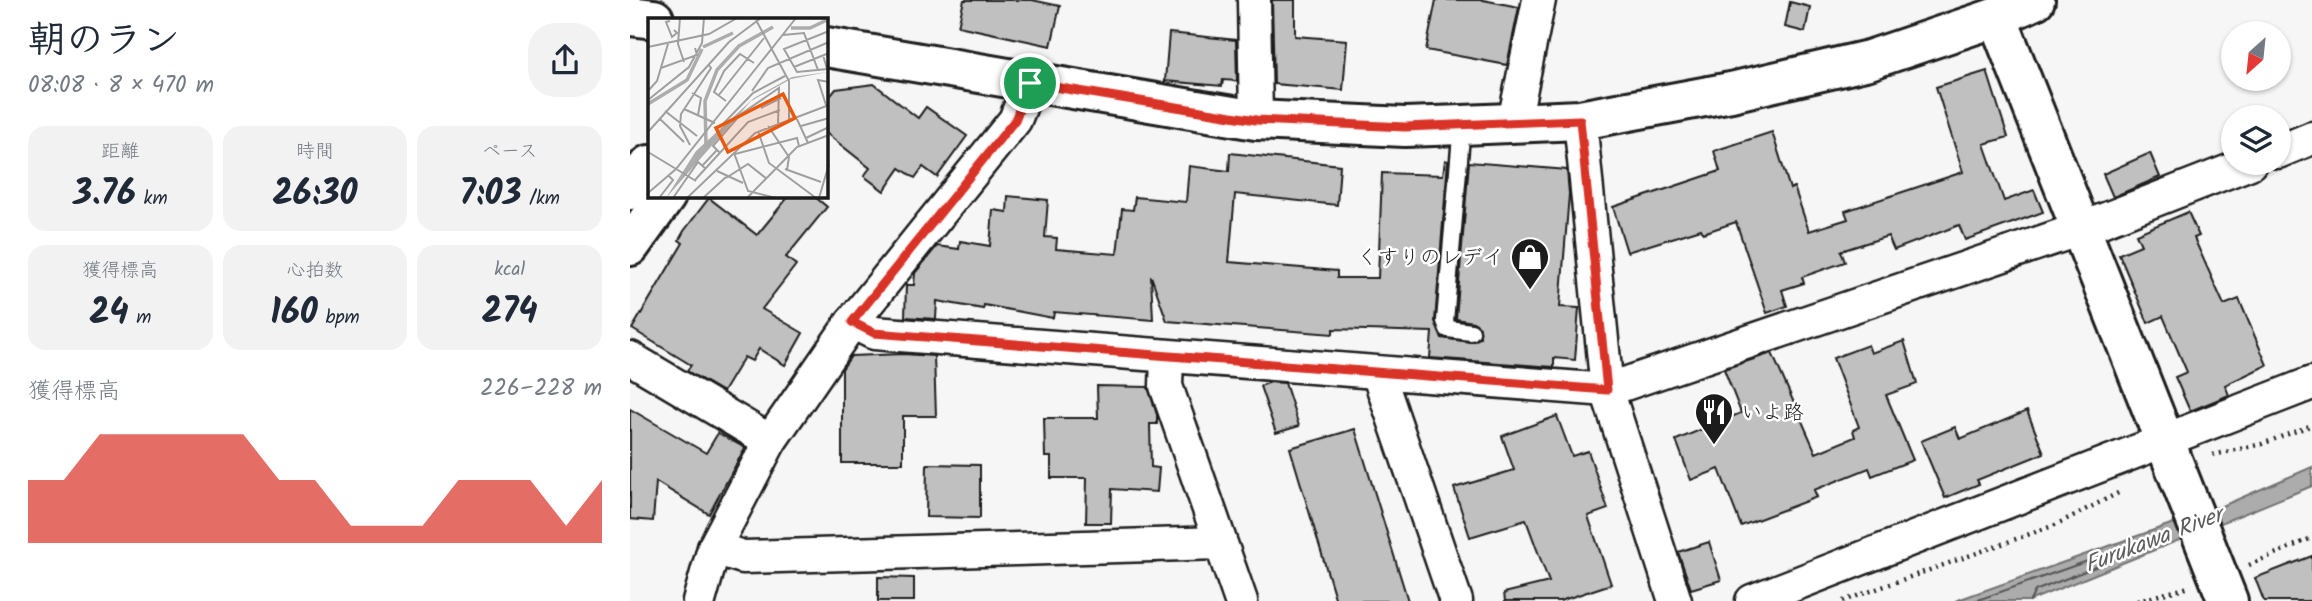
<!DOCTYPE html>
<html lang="ja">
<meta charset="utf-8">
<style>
:root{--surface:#fff;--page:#f2f2f3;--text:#1f2937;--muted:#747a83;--accent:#d93025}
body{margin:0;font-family:Kalam,"Klee One",sans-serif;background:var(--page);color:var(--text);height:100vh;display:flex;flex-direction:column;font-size:26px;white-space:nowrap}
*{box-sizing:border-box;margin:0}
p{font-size:23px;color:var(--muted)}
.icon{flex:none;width:38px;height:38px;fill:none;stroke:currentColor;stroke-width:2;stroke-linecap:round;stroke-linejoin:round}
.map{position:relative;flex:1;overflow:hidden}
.side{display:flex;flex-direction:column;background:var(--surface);width:630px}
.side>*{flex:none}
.needle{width:46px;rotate:207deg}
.fabs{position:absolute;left:1591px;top:21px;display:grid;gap:14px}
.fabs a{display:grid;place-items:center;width:70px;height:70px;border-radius:50%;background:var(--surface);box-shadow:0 2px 5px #0004;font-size:35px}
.pin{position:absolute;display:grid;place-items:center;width:60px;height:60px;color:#fff;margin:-30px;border:4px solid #fff;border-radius:50%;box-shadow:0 2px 7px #0007}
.round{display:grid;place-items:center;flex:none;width:74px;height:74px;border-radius:28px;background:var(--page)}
.head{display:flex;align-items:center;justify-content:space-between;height:119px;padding:0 28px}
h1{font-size:38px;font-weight:800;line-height:52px}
.figures{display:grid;grid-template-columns:repeat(3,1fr);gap:10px;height:119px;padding:7px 28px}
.figures div{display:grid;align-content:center;border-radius:18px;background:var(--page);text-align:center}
.figures b{font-size:35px;font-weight:800}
.figures small{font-size:19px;font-weight:400}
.figures p{font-size:19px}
.chart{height:196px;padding:14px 28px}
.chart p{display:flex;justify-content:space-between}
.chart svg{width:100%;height:126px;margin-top:7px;fill:var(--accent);opacity:.7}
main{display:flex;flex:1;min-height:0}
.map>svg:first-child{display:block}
.water{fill:#acacac;stroke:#727272;stroke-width:2}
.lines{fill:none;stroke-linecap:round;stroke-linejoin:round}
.shore{stroke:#565656;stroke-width:2}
.building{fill:#c0c0c0;stroke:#1c1c1c;stroke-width:2}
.service-casing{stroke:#1c1c1c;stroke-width:21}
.minor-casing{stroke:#1c1c1c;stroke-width:37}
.tertiary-casing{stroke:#1c1c1c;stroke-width:44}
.path{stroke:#1c1c1c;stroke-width:4.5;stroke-dasharray:2 5;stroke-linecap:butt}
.service{stroke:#fff;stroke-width:16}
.minor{stroke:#fff;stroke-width:32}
.tertiary{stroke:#fff;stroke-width:38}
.route-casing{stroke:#fff;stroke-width:14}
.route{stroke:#d93025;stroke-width:9}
.labels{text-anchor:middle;stroke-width:5;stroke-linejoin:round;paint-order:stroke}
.poi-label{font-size:21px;fill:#1c1c1c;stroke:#fff;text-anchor:end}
.water-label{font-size:23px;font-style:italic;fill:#5d5d5d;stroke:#fff}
.inset-river{fill:none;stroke:#acacac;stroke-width:3.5}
.inset-road{fill:none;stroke:#9f9f9f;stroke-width:2}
.view{fill:#e8590c;fill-opacity:0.15;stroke:#e8590c;stroke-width:3.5}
.inset-edge{fill:none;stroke:#1c1c1c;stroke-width:3.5}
</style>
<main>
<section class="side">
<div class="head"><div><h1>朝のラン</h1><p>08:08 · 8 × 470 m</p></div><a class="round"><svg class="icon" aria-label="share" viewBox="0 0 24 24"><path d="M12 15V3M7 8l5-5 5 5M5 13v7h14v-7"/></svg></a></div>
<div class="figures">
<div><p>距離</p><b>3.76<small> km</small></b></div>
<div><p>時間</p><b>26:30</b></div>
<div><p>ペース</p><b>7:03<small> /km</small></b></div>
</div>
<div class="figures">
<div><p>獲得標高</p><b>24<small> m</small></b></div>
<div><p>心拍数</p><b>160<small> bpm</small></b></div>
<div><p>kcal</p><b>274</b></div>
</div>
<div class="chart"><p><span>獲得標高</span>226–228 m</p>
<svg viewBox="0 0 160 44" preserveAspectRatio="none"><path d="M0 44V22L10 22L20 6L30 6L40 6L50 6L60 6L70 22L80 22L90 38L100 38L110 38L120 22L130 22L140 22L150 38L160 22V44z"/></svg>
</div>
</section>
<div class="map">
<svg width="1682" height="601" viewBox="0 0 1682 601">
<rect width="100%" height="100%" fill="#f6f6f6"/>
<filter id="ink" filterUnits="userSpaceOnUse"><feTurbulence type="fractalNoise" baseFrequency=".0143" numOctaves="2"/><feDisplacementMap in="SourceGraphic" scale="14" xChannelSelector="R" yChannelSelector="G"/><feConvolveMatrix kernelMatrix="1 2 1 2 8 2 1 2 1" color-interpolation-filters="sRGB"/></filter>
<g filter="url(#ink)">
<path class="water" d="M 1682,467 L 1682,486 L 1399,601 L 1325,601 L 1597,504 Z"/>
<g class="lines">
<path class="shore" d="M 1345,601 L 1497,547 L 1502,548 L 1500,553 L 1405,591 L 1400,601"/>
</g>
<g class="building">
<path d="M 334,0 L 402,0 L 430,6 L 421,46 L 328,26 Z"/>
<path d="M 642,0 L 665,0 L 665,36 L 717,40 L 713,90 L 644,84 Z"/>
<path d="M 806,0 L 853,0 L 889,7 L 877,65 L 796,50 Z"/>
<path d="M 1160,2 L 1180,7 L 1175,32 L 1155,27 Z"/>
<path d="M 539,33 L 606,40 L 607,81 L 593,80 L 592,86 L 535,81 Z"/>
<path d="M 1357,71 L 1378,137 L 1354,144 L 1374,201 L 1404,190 L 1413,212 L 1335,240 L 1329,225 L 1264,250 L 1258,236 L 1211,251 L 1215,262 L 1172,277 L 1174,283 L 1152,290 L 1157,306 L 1137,313 L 1106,222 L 1073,233 L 1071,229 L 997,252 L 983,207 L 1090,171 L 1084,151 L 1142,132 L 1160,189 L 1164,187 L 1179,231 L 1218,219 L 1215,211 L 1333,172 L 1306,87 Z"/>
<path d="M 244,84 L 288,118 L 296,107 L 337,136 L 307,177 L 293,167 L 285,178 L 270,168 L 254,191 L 234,176 L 240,168 L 196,133 L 196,101 L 206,89 Z"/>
<path d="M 600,153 L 710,165 L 707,205 L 605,194 L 599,262 L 707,271 L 707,278 L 748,278 L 752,173 L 813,175 L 815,160 L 818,161 L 805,321 L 812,338 L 840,342 L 850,338 L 850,327 L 843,322 L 826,319 L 839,162 L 937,170 L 939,194 L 930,307 L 949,308 L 945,360 L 924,358 L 924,367 L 800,358 L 802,332 L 703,329 L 703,334 L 537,321 L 521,276 L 523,320 L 424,312 L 423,318 L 354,305 L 353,309 L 307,301 L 306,319 L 275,317 L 276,285 L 284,285 L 285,273 L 307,246 L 329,249 L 330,241 L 360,246 L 363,210 L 377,212 L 378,196 L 418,200 L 415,237 L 427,238 L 426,249 L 487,254 L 492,209 L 503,210 L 505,197 L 556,202 L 559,166 L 599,171 Z"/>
<path d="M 1520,153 L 1530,177 L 1483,197 L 1473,174 Z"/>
<path d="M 159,196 L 184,196 L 197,207 L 156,257 L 166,265 L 132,309 L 173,333 L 155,365 L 129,349 L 122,361 L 114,357 L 93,392 L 57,371 L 61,365 L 2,329 L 53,243 L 49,240 L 54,231 L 79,198 L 127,235 Z"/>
<path d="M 1558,212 L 1569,236 L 1564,238 L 1594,305 L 1609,299 L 1637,365 L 1595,385 L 1599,395 L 1560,411 L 1545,377 L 1557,372 L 1533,316 L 1518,323 L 1489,254 L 1511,245 L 1506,234 Z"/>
<path d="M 1274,341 L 1287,384 L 1256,395 L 1283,460 L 1242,476 L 1239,468 L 1184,490 L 1187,497 L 1111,526 L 1089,469 L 1061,480 L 1046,440 L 1111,413 L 1094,369 L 1142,353 L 1186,453 L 1225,437 L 1223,430 L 1229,427 L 1203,358 L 1238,345 L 1241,353 Z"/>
<path d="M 273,354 L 304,356 L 306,416 L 273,416 L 273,463 L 212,463 L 212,369 L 221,356 Z"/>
<path d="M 641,382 L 655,383 L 669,426 L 646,433 L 630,386 Z"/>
<path d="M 467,386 L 518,387 L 527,415 L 527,424 L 520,424 L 521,467 L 529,468 L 527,492 L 482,489 L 481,523 L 456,523 L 457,478 L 421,478 L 421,457 L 415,457 L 414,418 L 468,418 Z"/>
<path d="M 0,409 L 76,453 L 88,433 L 115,448 L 79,514 L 26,482 L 23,521 L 0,519 Z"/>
<path d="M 1397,411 L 1414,453 L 1347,480 L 1349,484 L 1315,498 L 1291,441 L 1325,427 L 1330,439 Z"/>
<path d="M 927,416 L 942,456 L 958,451 L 978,509 L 958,516 L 981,584 L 930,601 L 875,601 L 874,593 L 919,582 L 896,520 L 840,537 L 824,488 L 884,470 L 872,436 Z"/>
<path d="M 725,429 L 778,601 L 706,601 L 660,448 Z"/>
<path d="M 297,464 L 350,465 L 350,518 L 296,517 Z"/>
<path d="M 1079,542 L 1091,580 L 1061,589 L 1048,552 Z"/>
<path d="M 1682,556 L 1682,601 L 1634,601 L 1625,578 Z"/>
<path d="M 248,577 L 284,578 L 284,601 L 248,601 Z"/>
</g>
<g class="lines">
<defs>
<path id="service" d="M 832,125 L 815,321 L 818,329 L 841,332"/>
<g id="minor">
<path d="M 624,0 L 626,120"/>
<path d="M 950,120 L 977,390 L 1045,601"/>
<path d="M 884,122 L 909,0"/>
<path d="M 1648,152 L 1682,138"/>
<path d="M 222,322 L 244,333 L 977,390 L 1453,228 L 1620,163"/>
<path d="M 537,357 L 536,386 L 611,601"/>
<path d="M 0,358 L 140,441"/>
<path d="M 748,373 L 826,601"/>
<path d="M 84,548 L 113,557 L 590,543"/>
<path d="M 69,601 L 84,548 L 140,441 L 222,322 L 385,120 L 400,83"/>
<path d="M 1122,601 L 1682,383"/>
</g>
<g id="tertiary">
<path d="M 0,16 L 24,19"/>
<path d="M 1367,17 L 1598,601"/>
<path d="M 196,47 L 626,120 L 775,127 L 832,125 L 950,120 L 1101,92 L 1239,60 L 1367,17 L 1405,0"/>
<path d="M 0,190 L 19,165"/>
<path d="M 0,246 L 36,196"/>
</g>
</defs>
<use href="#service" class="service-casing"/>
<use href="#minor" class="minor-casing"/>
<use href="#tertiary" class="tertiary-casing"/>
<g class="path">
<path d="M 1583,455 L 1632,444 L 1682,425"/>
<path d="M 1619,565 L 1682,538"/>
<path d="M 1213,601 L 1425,525 L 1492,491"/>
<path d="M 1507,601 L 1559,587"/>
</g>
<use href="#service" class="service"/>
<use href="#minor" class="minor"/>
<use href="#tertiary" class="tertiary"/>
</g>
</g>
<g class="lines" filter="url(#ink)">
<defs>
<path id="route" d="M 400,83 L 626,120 L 775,127 L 950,120 L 977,390 L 244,333 L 222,322 L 385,120 Z"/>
</defs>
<use href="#route" class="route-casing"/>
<use href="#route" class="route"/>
</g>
<defs>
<symbol id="shop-pin" viewBox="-11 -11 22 30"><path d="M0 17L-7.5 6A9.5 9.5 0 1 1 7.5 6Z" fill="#1c1c1c" stroke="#fff"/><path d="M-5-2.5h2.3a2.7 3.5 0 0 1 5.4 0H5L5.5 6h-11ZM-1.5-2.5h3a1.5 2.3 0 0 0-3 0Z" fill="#fff"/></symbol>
<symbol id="restaurant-pin" viewBox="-11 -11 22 30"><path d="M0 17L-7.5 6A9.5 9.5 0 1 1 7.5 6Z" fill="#1c1c1c" stroke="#fff"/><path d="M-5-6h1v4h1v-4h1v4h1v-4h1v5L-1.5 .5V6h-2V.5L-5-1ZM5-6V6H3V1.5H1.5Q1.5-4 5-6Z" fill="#fff"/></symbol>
</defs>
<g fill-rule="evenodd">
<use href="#shop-pin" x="878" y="235" width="44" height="60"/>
<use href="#restaurant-pin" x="1062" y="390" width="44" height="60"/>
</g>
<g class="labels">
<g class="poi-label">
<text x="873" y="264">くすりのレデイ</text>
<text x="1111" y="419" text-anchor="start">いよ路</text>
</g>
<g class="water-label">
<text transform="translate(1523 539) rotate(-21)" y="8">Furukawa River</text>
</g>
</g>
<g transform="translate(18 18)">
<rect width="180" height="180" fill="#f6f6f6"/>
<path d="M 180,54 L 143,61 L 103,83 L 18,180 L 48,133 L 106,80 L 144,59 Z" fill="#acacac"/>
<path class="inset-river" d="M 143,10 L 162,10 L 181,1M 55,29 L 85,15M 0,86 L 39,62 L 54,31M 58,127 L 57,83 L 69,52 L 91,28 L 125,9"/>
<path class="inset-road" d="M 32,0 L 30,26 L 36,44M 108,2 L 141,63 L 141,101M 22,3 L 18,4 L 24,19 L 29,15 L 26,12M 135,17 L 156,15 L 170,52M 0,29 L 61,16 L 89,0M 175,37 L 179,51 L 149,54 L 136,31 L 181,13M 146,49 L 181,35M 13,50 L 49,37 L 47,30M 0,73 L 9,63 L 20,26M 104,73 L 120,50 L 181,24M 44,75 L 53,80 L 50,97M 70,78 L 116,20M 0,82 L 41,49 L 54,25 L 56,0M 78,83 L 66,74 L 76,53 L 92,36 L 106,45M 178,87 L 170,62 L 181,64M 113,90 L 133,80M 36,91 L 67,105M 17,93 L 49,118M 148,99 L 160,125M 11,100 L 36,124M 120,108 L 141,139 L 139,152M 153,108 L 181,100M 72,109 L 105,75 L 137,58M 110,113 L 121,145 L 168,180M 0,114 L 81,24 L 113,0M 158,120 L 181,109M 42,127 L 32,108 L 33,96 L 63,50 L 60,46M 0,134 L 48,163M 72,135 L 65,128 L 93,96 L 131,70 L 130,105M 86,135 L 100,173 L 128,180M 87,136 L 149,120 L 151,128M 54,148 L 69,132M 137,151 L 173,164M 69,153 L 95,165M 78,160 L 100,146 L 119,161M 47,162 L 100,104 L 132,92M 0,175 L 28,151 L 148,0M 11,180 L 25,162 L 21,158M 25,180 L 50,144 L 58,151M 39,180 L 107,115 L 181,87M 55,180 L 78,159M 99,180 L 149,129 L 181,117M 171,180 L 181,146"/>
<path class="view" d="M 135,76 L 147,100 L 80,134 L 68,110 Z"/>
<rect width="180" height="180" class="inset-edge"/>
</g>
</svg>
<div class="fabs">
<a><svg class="needle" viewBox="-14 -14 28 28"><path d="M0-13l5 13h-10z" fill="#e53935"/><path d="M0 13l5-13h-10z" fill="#747a83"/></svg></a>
<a><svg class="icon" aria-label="layers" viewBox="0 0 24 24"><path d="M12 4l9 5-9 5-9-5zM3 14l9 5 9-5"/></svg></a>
</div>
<div class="pin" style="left:400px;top:83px;background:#1e9e55"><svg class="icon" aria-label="arrive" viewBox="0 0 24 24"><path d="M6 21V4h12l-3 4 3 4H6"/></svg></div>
</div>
</main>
